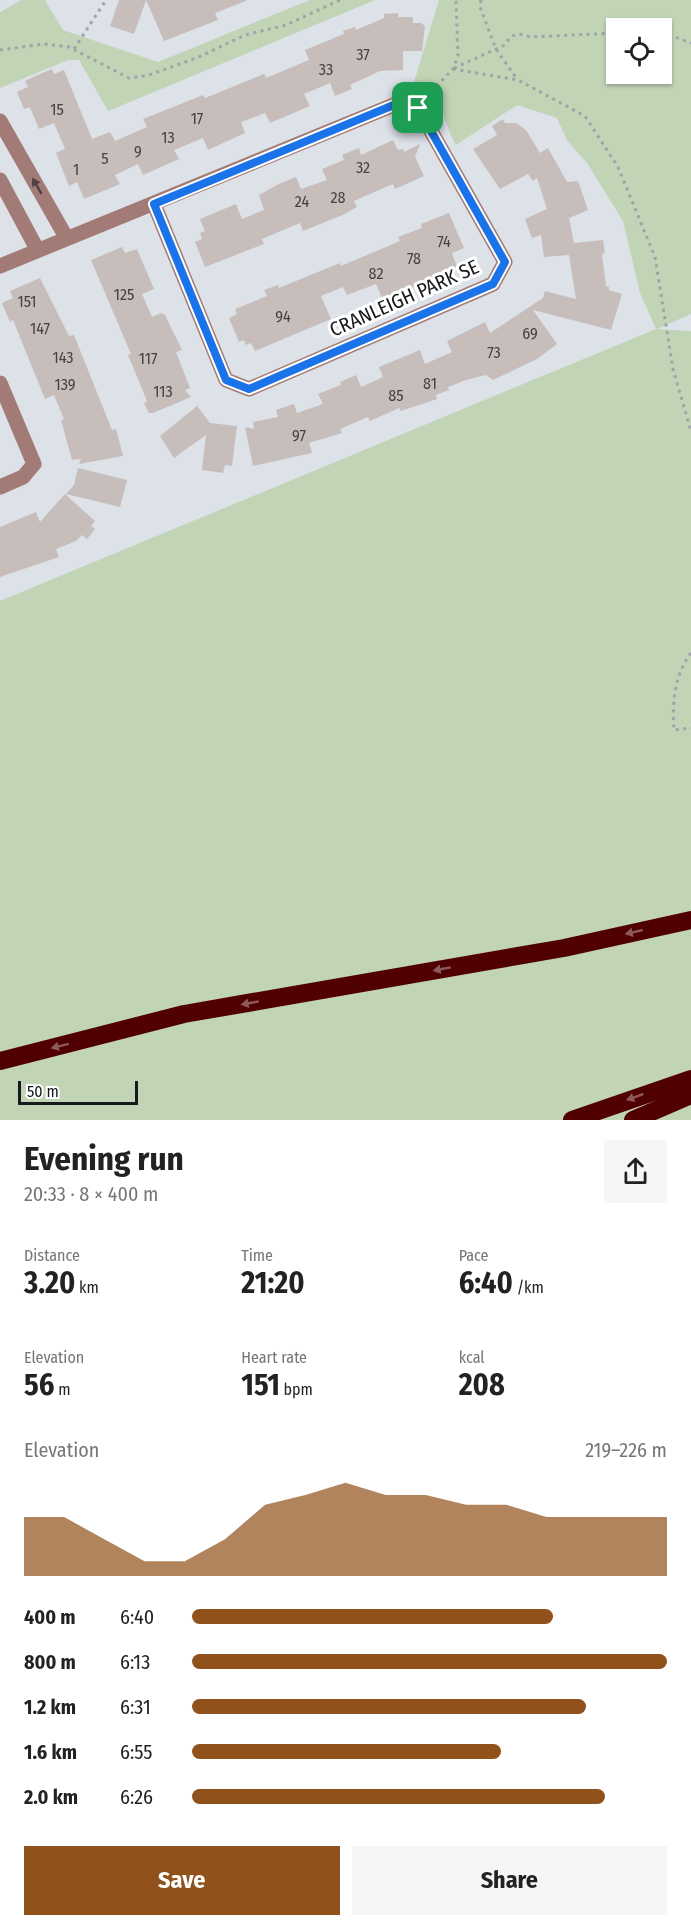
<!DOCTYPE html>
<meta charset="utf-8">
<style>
:root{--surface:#fff;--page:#f6f6f6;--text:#222;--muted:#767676;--accent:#91511a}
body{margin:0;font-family:"Fira Sans Condensed",sans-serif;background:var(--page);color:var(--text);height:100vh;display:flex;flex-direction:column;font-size:22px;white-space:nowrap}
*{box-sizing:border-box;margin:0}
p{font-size:20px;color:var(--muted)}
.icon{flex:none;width:33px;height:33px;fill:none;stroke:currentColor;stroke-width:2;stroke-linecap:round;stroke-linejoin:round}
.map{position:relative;height:1120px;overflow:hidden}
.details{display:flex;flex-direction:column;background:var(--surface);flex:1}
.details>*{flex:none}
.tools{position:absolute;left:606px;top:18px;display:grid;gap:12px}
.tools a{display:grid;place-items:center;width:66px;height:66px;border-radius:0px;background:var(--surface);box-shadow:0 2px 4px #0004;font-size:30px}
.scale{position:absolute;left:18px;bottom:15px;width:120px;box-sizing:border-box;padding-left:6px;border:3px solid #18191c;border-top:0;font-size:16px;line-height:21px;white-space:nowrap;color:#18191c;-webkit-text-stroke:4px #fff;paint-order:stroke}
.pin{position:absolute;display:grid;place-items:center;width:51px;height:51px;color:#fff;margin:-26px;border-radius:12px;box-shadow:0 3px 9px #0006}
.round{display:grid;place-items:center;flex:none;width:63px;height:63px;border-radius:0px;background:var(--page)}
.headline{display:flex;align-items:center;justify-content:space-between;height:102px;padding:0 24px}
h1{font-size:33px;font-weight:700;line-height:45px}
.metrics{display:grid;grid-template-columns:repeat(3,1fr);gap:9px;height:102px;padding:6px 24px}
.metrics div{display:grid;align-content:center}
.metrics b{font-size:30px;font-weight:700}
.metrics small{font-size:16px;font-weight:400}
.metrics p{font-size:16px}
.chart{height:168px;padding:12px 24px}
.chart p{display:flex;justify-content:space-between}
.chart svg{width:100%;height:108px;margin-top:6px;fill:var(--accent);opacity:.7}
.primary-button{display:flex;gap:12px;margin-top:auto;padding:12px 24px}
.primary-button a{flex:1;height:69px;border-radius:0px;background:var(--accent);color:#fff;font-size:24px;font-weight:700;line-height:69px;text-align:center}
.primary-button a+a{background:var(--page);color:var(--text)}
ul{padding:0 24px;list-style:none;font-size:20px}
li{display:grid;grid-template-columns:96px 72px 1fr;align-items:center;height:45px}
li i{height:15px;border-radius:8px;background:var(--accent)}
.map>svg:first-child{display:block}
.green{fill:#c1d4b5;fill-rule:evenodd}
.building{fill:#c7bebb}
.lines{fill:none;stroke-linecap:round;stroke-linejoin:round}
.path{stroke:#a0a3a9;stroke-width:3;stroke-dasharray:3 4.5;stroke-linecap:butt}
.minor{stroke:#a37b76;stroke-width:15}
.highway{stroke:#500003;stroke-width:18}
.oneway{fill:#504040}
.oneway2{fill:#8d595b}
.route-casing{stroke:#fff;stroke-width:12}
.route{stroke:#1a73e8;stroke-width:8}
.labels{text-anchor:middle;stroke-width:6;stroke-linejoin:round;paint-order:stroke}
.number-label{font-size:16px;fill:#444244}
.street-label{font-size:20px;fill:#18191c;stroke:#fff}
</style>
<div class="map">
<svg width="691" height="1120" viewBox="0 0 691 1120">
<rect width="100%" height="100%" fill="#dde1e8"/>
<g class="green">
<path d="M 21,0 L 45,0 L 63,30 L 158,62 L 310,0 L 375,0 L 108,111 L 79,60 L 68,60 L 0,88 L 0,12 Z"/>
<path d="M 439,0 L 691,0 L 691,314 L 657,329 L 691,331 L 691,1120 L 0,1120 L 0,601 L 656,329 L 640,293 L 623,221 L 587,163 L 567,140 L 557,118 L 517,105 L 456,145 C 441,118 445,97 414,82 ZM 616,28 L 662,28 L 662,74 L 616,74 Z"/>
</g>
<g class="building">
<path d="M 119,0 L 246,0 L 246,1 L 215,13 L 218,20 L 164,41 L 146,0 L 134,34 L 110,26 Z"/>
<path d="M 398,13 L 398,17 L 413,17 L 413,23 L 421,23 L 425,26 L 422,51 L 403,51 L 403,70 L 380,71 L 350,85 L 352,89 L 335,96 L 330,83 L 304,94 L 310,106 L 270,123 L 265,113 L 241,122 L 245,133 L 208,150 L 203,138 L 174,150 L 179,159 L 143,175 L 138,164 L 115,175 L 120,184 L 84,199 L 77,182 L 69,186 L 56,153 L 65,149 L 54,123 L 39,129 L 30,107 L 24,109 L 17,92 L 28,87 L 25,81 L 31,78 L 52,69 L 54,74 L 64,70 L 92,139 L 110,132 L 115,141 L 147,127 L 143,119 L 203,95 L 205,98 L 264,74 L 266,78 L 309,60 L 305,50 L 344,34 L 343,31 L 355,27 L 356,30 L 384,18 L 384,14 Z"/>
<path d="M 503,119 L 505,123 L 516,123 L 526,130 L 540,153 L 548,148 L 567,182 L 578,181 L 588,210 L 569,218 L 574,243 L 603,240 L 605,253 L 602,254 L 606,286 L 609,287 L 609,290 L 622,294 L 611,330 L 533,310 L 557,344 L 537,359 L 493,380 L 486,375 L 466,380 L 448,387 L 449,390 L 436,395 L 437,399 L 401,411 L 399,408 L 370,421 L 368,417 L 340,429 L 342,433 L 309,443 L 312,453 L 253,466 L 245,427 L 254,429 L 253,422 L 278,417 L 276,410 L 294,404 L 297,413 L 323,404 L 318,394 L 341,385 L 340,382 L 356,375 L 361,387 L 383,377 L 379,367 L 420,350 L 425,364 L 452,352 L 447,341 L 485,322 L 490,333 L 543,298 L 545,291 L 576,299 L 569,255 L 544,257 L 541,235 L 532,238 L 525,219 L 547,209 L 537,178 L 533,181 L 528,174 L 500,189 L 473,149 L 497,135 L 492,126 Z"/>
<path d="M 393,140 L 398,150 L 403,149 L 404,152 L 420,144 L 415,157 L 424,176 L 395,189 L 393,184 L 354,201 L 357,207 L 345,214 L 303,231 L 300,223 L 262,239 L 264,244 L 205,267 L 195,242 L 202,239 L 200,233 L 205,231 L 200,219 L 236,204 L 242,219 L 264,210 L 259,195 L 279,184 L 296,177 L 301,189 L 327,180 L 322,169 L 344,160 L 342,155 L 359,148 L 361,155 Z"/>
<path d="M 449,213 L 464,248 L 452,253 L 457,267 L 407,290 L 382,298 L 376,284 L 347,295 L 343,287 L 321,296 L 331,319 L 255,351 L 251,343 L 246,345 L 244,340 L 239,342 L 229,318 L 237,314 L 235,309 L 267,296 L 264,290 L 278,285 L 279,288 L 340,263 L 341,266 L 400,241 L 398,237 L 422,228 L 421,224 Z"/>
<path d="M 122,247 L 125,253 L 137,249 L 154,289 L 142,294 L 152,317 L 161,313 L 165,315 L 182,350 L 176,352 L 190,388 L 185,390 L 191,397 L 153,413 L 149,413 L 144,403 L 147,402 L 145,396 L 128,355 L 131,354 L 91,260 Z"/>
<path d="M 40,278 L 69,336 L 74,335 L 112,430 L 116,429 L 123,456 L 79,464 L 81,459 L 72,460 L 61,420 L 64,419 L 54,395 L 45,399 L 13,320 L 10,322 L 2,303 L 13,298 L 10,291 Z"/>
<path d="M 197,406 L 210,423 L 237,426 L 232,466 L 225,465 L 223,473 L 202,470 L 206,435 L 174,458 L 160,436 Z"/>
<path d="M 78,468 L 127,480 L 120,507 L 66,494 L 74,485 Z"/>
<path d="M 65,494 L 95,521 L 91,526 L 95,529 L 87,539 L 82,535 L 76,541 L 56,549 L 59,557 L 0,577 L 0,527 L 36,512 L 40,522 Z"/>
</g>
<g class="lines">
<g class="path">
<path d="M 481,0 L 480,7 L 496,49 L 517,79"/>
<path d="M 662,32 L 691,43"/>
<path d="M 74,49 L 106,0"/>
<path d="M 0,50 L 44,44 L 69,47 L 129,78 L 149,75 L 199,57 L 245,35 L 286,25 L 340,0"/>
<path d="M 454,68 L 503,46 L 512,36 L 519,34 L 531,37 L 616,33"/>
<path d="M 453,69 L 518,80 L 585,116 L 618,167 L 655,257 L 673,369 L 691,431"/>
<path d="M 426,97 L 453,69 L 458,56 L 456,0"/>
<path d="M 691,653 C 674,675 672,704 674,730 L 691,728"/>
</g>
<g class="minor">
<path d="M 0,121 L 66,237"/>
<path d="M 0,180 L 37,249"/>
<path d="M 0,266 L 401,102 L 418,108 L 505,262 L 493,284 L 249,389 L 226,380 L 154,204"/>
<path d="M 0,383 L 34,464 L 23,477 L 0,487"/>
</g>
<g class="highway">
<path d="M 0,1061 L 184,1014 L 564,948 L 691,920"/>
<path d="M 572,1120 L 691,1079"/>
<path d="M 633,1120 L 691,1095"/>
</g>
</g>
<defs><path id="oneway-solid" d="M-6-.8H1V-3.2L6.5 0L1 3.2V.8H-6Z" transform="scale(1.5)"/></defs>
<use class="oneway" href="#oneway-solid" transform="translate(37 186) rotate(-120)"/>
<g class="oneway2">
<use href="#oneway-solid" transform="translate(634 932) rotate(167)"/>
<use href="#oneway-solid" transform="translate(442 969) rotate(170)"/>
<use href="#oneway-solid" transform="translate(250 1003) rotate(170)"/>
<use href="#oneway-solid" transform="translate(60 1046) rotate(166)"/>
<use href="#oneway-solid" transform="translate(635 1097) rotate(160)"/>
</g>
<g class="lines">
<defs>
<path id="route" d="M 401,102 L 418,108 L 505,262 L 493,284 L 249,389 L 226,380 L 154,204 Z"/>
</defs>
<use href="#route" class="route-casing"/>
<use href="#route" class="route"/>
</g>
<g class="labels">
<g class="number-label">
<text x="363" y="60">37</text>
<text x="326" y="75">33</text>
<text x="57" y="115">15</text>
<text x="197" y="124">17</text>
<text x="168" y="143">13</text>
<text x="138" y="157">9</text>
<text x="105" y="164">5</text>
<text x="363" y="173">32</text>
<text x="76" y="175">1</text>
<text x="338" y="203">28</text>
<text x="302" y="207">24</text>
<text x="444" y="247">74</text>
<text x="414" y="264">78</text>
<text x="376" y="279">82</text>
<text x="124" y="300">125</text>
<text x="27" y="307">151</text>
<text x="283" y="322">94</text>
<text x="40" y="334">147</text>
<text x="530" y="339">69</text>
<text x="494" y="358">73</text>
<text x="63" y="363">143</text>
<text x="148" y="364">117</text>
<text x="430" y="389">81</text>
<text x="65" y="390">139</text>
<text x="163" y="397">113</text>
<text x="396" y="401">85</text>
<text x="299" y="441">97</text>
</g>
<g class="street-label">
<text transform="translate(404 298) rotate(-24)" y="7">CRANLEIGH PARK SE</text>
</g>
</g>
</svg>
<div class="tools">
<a><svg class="icon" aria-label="locate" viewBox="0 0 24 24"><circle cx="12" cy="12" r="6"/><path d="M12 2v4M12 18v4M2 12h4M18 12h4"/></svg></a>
</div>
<div class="scale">50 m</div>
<div class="pin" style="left:418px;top:108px;background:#1e9e55"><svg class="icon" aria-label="arrive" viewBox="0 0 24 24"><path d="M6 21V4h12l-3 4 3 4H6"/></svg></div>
</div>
<section class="details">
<div class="headline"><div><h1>Evening run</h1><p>20:33 · 8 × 400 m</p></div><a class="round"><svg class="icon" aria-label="share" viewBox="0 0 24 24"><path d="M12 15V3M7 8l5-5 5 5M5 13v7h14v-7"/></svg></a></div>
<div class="metrics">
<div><p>Distance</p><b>3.20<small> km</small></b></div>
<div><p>Time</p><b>21:20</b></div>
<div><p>Pace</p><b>6:40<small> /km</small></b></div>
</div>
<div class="metrics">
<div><p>Elevation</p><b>56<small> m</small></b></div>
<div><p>Heart rate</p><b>151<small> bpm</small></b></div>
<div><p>kcal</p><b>208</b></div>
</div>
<div class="chart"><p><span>Elevation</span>219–226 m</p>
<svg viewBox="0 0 160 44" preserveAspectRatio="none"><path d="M0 44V20L10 20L20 29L30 38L40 38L50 29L60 15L70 11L80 6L90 11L100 11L110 15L120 15L130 20L140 20L150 20L160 20V44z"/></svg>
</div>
<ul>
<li><b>400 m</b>6:40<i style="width:76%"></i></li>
<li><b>800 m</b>6:13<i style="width:100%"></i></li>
<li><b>1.2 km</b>6:31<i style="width:83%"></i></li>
<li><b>1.6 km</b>6:55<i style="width:65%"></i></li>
<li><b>2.0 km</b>6:26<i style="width:87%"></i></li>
</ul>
<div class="primary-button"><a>Save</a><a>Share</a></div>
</section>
